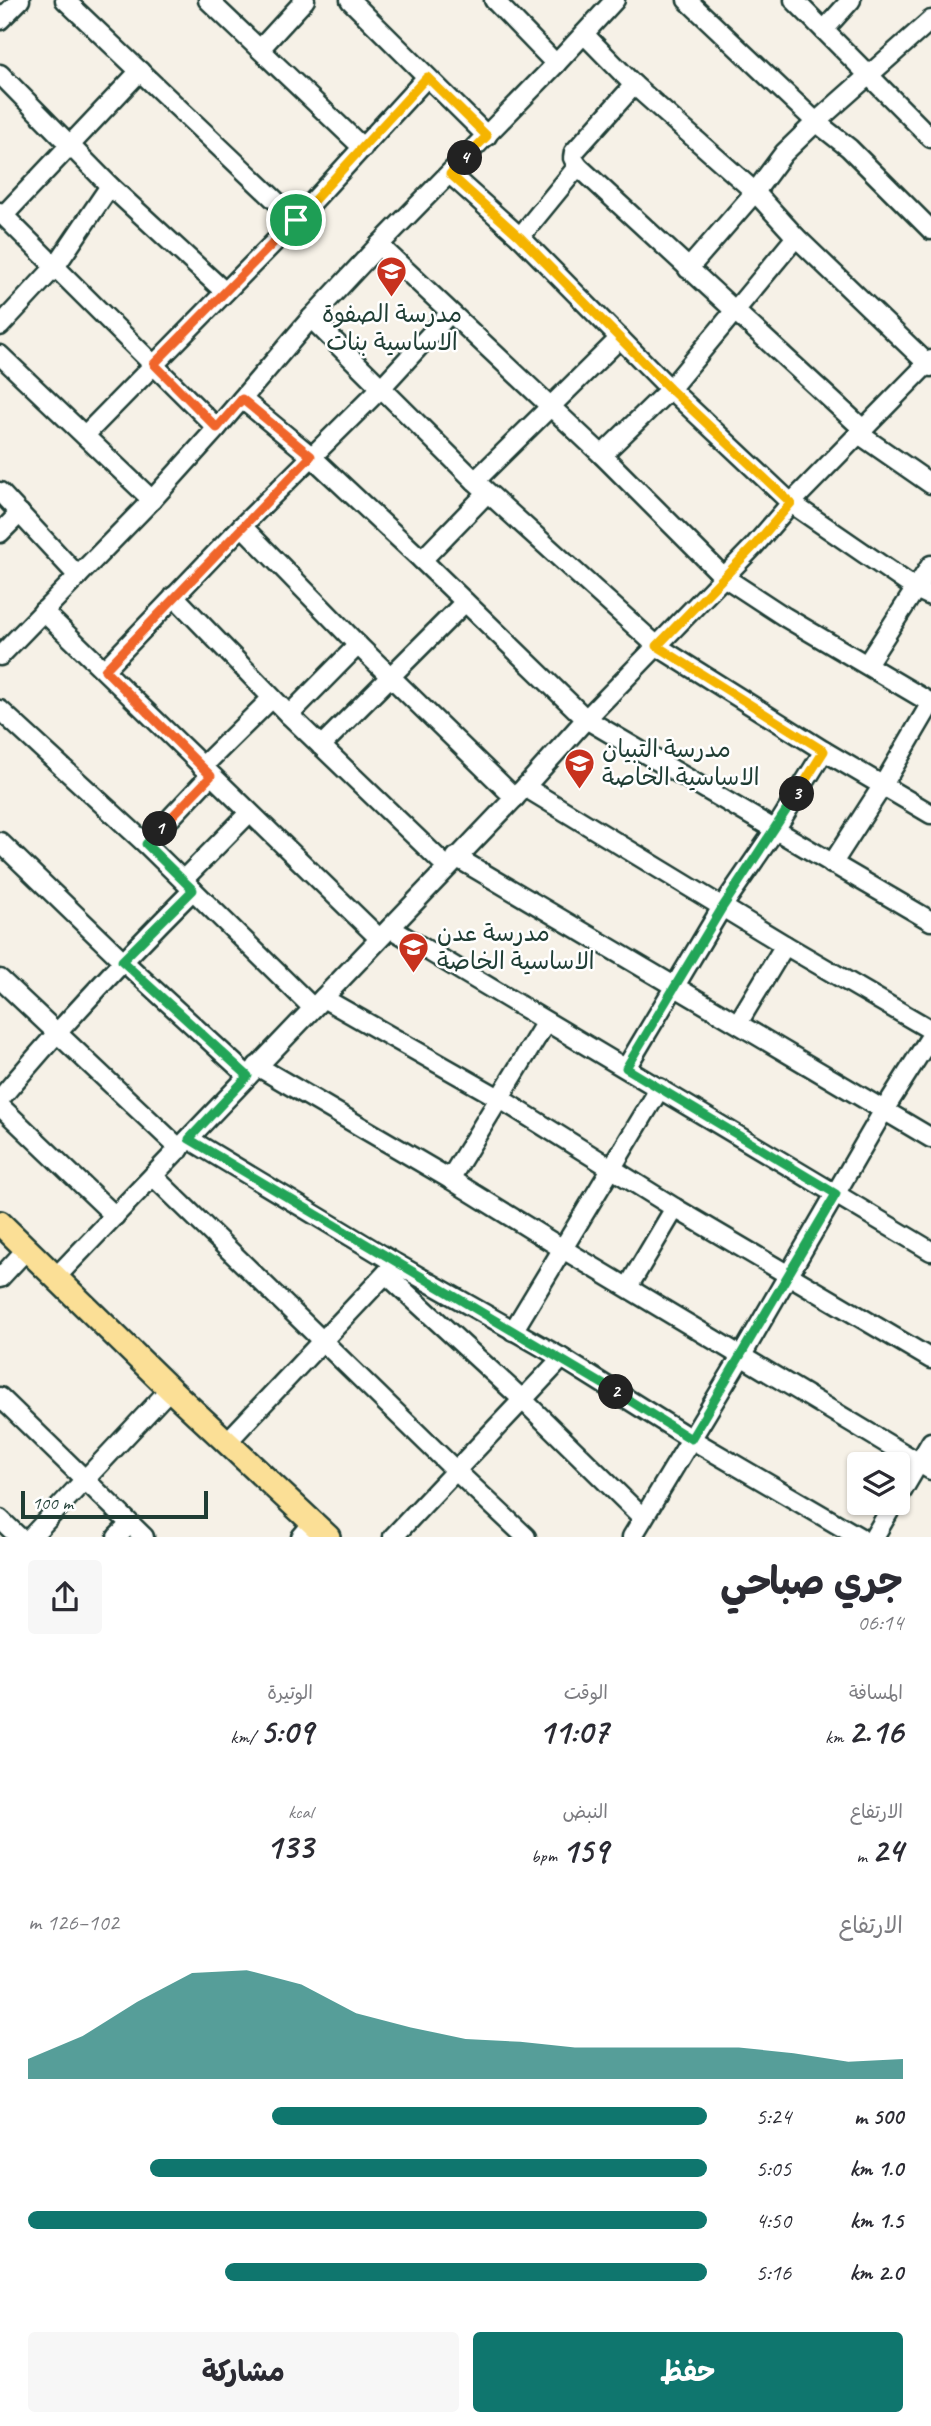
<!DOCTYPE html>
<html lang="ar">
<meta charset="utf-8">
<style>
:root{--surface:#fff;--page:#f7f7f7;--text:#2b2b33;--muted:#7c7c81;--accent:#0f766e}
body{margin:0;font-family:Caveat,"Playpen Sans Arabic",sans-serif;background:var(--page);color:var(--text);direction:rtl;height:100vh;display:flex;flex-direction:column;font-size:26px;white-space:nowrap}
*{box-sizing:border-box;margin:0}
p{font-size:23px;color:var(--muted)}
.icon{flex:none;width:38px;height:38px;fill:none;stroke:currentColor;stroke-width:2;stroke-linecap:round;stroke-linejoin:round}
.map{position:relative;height:1537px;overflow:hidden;direction:ltr}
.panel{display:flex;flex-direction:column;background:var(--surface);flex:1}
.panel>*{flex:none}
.buttons{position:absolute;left:847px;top:1452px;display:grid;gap:14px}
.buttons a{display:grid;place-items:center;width:63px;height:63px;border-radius:7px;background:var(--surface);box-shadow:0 2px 5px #0004;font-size:35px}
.scale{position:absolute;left:21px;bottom:18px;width:187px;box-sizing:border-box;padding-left:7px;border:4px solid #1f3d34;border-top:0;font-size:19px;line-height:24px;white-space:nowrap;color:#1f3d34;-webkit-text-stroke:5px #fff;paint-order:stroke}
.pin{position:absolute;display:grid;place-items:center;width:60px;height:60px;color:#fff;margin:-30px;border:4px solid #fff;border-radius:50%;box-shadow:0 2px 7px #0007}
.km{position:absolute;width:35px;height:35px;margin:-18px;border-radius:50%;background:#222;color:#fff;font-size:19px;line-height:35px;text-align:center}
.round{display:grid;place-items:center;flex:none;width:74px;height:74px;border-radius:7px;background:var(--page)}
.summary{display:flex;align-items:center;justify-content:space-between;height:119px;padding:0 28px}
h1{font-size:38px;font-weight:700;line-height:52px}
.metrics{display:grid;grid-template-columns:repeat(3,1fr);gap:10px;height:119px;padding:7px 28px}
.metrics div{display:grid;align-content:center}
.metrics b{font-size:35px;font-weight:700}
.metrics small{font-size:19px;font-weight:400}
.metrics p{font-size:19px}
.chart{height:196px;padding:14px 28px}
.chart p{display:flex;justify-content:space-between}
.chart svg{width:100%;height:126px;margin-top:7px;fill:var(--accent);opacity:.7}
.cta{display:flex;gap:14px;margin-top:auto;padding:14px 28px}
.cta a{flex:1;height:80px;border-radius:7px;background:var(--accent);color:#fff;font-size:28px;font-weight:700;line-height:80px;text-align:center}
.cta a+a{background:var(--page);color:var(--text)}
ul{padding:0 28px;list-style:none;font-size:23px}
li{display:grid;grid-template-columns:112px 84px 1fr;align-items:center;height:52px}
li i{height:18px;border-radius:9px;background:var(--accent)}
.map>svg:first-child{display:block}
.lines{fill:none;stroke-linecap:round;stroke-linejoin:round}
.minor-casing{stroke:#1f3d34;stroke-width:23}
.major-casing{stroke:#1f3d34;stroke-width:28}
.minor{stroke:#fff;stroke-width:18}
.major{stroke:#fbdf96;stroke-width:23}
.split-1-casing{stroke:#fff;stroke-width:14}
.split-2-casing{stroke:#fff;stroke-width:14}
.split-3-casing{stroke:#fff;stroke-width:14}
.split-4-casing{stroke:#fff;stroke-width:14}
.split-5-casing{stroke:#fff;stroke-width:14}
.split-1{stroke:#f0652b;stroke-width:9}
.split-2{stroke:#22a559;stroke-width:9}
.split-3{stroke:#22a559;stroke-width:9}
.split-4{stroke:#f5b400;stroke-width:9}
.split-5{stroke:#f5b400;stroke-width:9}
.labels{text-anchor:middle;stroke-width:5;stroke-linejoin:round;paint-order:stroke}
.poi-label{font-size:24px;fill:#1f3d34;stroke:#fff;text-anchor:start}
</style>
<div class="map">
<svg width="931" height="1537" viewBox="0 0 931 1537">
<rect width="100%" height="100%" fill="#f6f1e7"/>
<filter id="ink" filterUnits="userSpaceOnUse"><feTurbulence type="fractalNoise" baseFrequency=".0143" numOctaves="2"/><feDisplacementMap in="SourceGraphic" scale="14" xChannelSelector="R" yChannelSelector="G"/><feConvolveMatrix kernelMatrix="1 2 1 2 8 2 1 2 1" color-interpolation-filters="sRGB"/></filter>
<g filter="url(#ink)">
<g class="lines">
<defs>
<g id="minor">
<path d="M 65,0 L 296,220"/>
<path d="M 208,0 L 363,148"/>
<path d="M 350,0 L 487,136"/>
<path d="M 494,0 L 556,64"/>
<path d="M 687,0 L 816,122 L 849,148 L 931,230"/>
<path d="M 794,0 L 931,138"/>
<path d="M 0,20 L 20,0"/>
<path d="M 824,30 L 851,0"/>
<path d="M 584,34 L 634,85 L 755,192 L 796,237 L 931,367"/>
<path d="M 260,49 L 305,0"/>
<path d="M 0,74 L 110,186 L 225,292"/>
<path d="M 578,166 L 864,430"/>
<path d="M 450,174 L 520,237 L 670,389 L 791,503 L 916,589 L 931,596"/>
<path d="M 0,212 L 217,428"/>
<path d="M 3,216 L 140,71"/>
<path d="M 520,237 L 578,166 L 573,158 L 574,152 L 634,85"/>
<path d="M 379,245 L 602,455 L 724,577 L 785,617 L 931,703"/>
<path d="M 688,269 L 755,192 L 784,153 L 816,122 L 931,20"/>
<path d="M 311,318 L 475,481 L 657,646 L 824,751 L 931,814"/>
<path d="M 0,326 L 55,267 L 110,186"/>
<path d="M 0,355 L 152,500"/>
<path d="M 242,399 L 311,456 L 422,560 L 586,719 L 931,921"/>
<path d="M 859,434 L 931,484"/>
<path d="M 85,435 L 296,220 L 427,77"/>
<path d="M 602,455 L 670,389 L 796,237"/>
<path d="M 475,481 L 620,338"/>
<path d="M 0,492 L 78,576"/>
<path d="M 242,526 L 358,645 L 515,798"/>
<path d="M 0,533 L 20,513"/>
<path d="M 422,560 L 487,493"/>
<path d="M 174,596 L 289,715 L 447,867"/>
<path d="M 43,611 L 379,938"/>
<path d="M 0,656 L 152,500 L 217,428 L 311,318 L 379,245 L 556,64 L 615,0"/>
<path d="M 867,664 L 931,565"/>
<path d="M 105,669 L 242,526 L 380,389 L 450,313"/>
<path d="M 0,710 L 146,844 L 313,1008"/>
<path d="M 289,715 L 358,645"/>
<path d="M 321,746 L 465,602"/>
<path d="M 202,767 L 272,698"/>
<path d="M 525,787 L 785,945 L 931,1030"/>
<path d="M 0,842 L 123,961 L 248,1076"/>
<path d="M 146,844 L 210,776"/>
<path d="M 456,857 L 931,1138"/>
<path d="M 832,864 L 883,785 L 931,703"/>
<path d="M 183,880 L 249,813"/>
<path d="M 390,928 L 931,1251"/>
<path d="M 0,979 L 180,1149"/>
<path d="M 323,998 L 499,1098 L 675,1208 L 931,1359"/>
<path d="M 738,1023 L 785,945"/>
<path d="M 257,1066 L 450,1179 L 563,1249 L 931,1470"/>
<path d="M 626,1068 L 722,907 L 775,830 L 824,751"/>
<path d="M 0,1099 C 61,1026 126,957 193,890"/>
<path d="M 0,1106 L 115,1216"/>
<path d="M 189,1139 L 395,1263 L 562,1358 L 691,1439 L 859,1537"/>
<path d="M 153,1176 L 455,1470 L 526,1537"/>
<path d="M 450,1179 L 546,1022"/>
<path d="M 386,1274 L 523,1400 L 643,1518"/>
<path d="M 56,1277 L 525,787 L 586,719 L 754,546 L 791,503 L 931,360"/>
<path d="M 0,1278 L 27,1249"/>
<path d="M 628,1287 L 675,1208"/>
<path d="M 513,1331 L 660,1088"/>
<path d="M 0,1397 L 144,1537"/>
<path d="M 227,1442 L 393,1266"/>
<path d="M 898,1498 L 931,1442"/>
<path d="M 0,1519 L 19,1537"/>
<path d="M 31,1537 L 170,1389"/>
<path d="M 117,1537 L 130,1524"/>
<path d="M 301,1537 L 313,1523"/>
<path d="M 393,1537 L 562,1358"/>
<path d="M 632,1537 L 742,1355 L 884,1110 L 931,1036"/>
<path d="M 874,1537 L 894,1503"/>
</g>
<path id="major" d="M 0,1223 L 170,1389 L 328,1537"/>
</defs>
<use href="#minor" class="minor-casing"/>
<use href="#major" class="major-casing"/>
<use href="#minor" class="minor"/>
<use href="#major" class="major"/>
</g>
</g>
<g class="lines" filter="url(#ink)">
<defs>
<path id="split-1" d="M 160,829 L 211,776 L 105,670 L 311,456 L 242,399 L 217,428 L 154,364 L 296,220"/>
<path id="split-2" d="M 160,829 L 146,844 L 193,890 L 122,961 L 248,1076 L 189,1139 L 616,1392"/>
<path id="split-3" d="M 616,1392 L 691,1439 L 836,1194 L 626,1068 L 722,908 L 797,794"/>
<path id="split-4" d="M 465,158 L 450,174 L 520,237 L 670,389 L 791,503 L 754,546 L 657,646 L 824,751 L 797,794"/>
<path id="split-5" d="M 296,220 L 427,77 L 487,136 L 465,158"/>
</defs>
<use href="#split-1" class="split-1-casing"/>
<use href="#split-2" class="split-2-casing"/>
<use href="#split-3" class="split-3-casing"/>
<use href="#split-4" class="split-4-casing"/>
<use href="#split-5" class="split-5-casing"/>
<use href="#split-1" class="split-1"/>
<use href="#split-2" class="split-2"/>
<use href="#split-3" class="split-3"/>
<use href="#split-4" class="split-4"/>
<use href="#split-5" class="split-5"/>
</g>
<defs>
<symbol id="school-pin" viewBox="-11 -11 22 30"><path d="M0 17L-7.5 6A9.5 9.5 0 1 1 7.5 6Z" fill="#c8321e" stroke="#fff"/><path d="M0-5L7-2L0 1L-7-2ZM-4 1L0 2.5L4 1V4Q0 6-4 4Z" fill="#fff"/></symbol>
</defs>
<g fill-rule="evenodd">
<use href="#school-pin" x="374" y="254" width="35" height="47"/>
<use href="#school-pin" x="562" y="746" width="35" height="47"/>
<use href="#school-pin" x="396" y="930" width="35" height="47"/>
</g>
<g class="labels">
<g class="poi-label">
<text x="392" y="322" text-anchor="middle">مدرسة الصفوة<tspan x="392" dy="28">الاساسية بنات</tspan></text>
<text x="602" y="757">مدرسة التبيان<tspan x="602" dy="28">الاساسية الخاصة</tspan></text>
<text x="437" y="941">مدرسة عدن<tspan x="437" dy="28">الاساسية الخاصة</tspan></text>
</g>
</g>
</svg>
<div class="buttons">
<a><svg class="icon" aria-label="layers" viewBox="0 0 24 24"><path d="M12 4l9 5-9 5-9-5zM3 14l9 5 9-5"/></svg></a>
</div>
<div class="scale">100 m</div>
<div class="pin" style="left:296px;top:220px;background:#1e9e55"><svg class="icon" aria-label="arrive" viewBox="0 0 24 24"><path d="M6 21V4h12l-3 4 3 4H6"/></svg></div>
<b class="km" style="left:160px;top:829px">1</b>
<b class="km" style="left:616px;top:1392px">2</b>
<b class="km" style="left:797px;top:794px">3</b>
<b class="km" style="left:465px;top:158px">4</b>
</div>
<section class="panel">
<div class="summary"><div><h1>جري صباحي</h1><p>06:14</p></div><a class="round"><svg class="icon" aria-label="share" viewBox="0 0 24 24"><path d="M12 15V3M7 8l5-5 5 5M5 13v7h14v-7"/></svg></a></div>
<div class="metrics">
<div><p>المسافة</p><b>2.16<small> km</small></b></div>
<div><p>الوقت</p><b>11:07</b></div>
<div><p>الوتيرة</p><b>5:09<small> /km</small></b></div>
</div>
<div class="metrics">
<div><p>الارتفاع</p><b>24<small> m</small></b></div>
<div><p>النبض</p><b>159<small> bpm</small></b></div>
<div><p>kcal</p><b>133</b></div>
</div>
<div class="chart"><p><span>الارتفاع</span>102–126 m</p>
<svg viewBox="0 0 160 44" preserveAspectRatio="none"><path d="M0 44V37L10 29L20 17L30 7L40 6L50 11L60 21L70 26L80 30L90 31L100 33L110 33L120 33L130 33L140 35L150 38L160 37V44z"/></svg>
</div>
<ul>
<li><b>500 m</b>5:24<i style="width:64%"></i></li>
<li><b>1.0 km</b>5:05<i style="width:82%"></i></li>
<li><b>1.5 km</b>4:50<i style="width:100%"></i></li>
<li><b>2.0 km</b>5:16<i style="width:71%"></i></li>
</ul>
<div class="cta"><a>حفظ</a><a>مشاركة</a></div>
</section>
